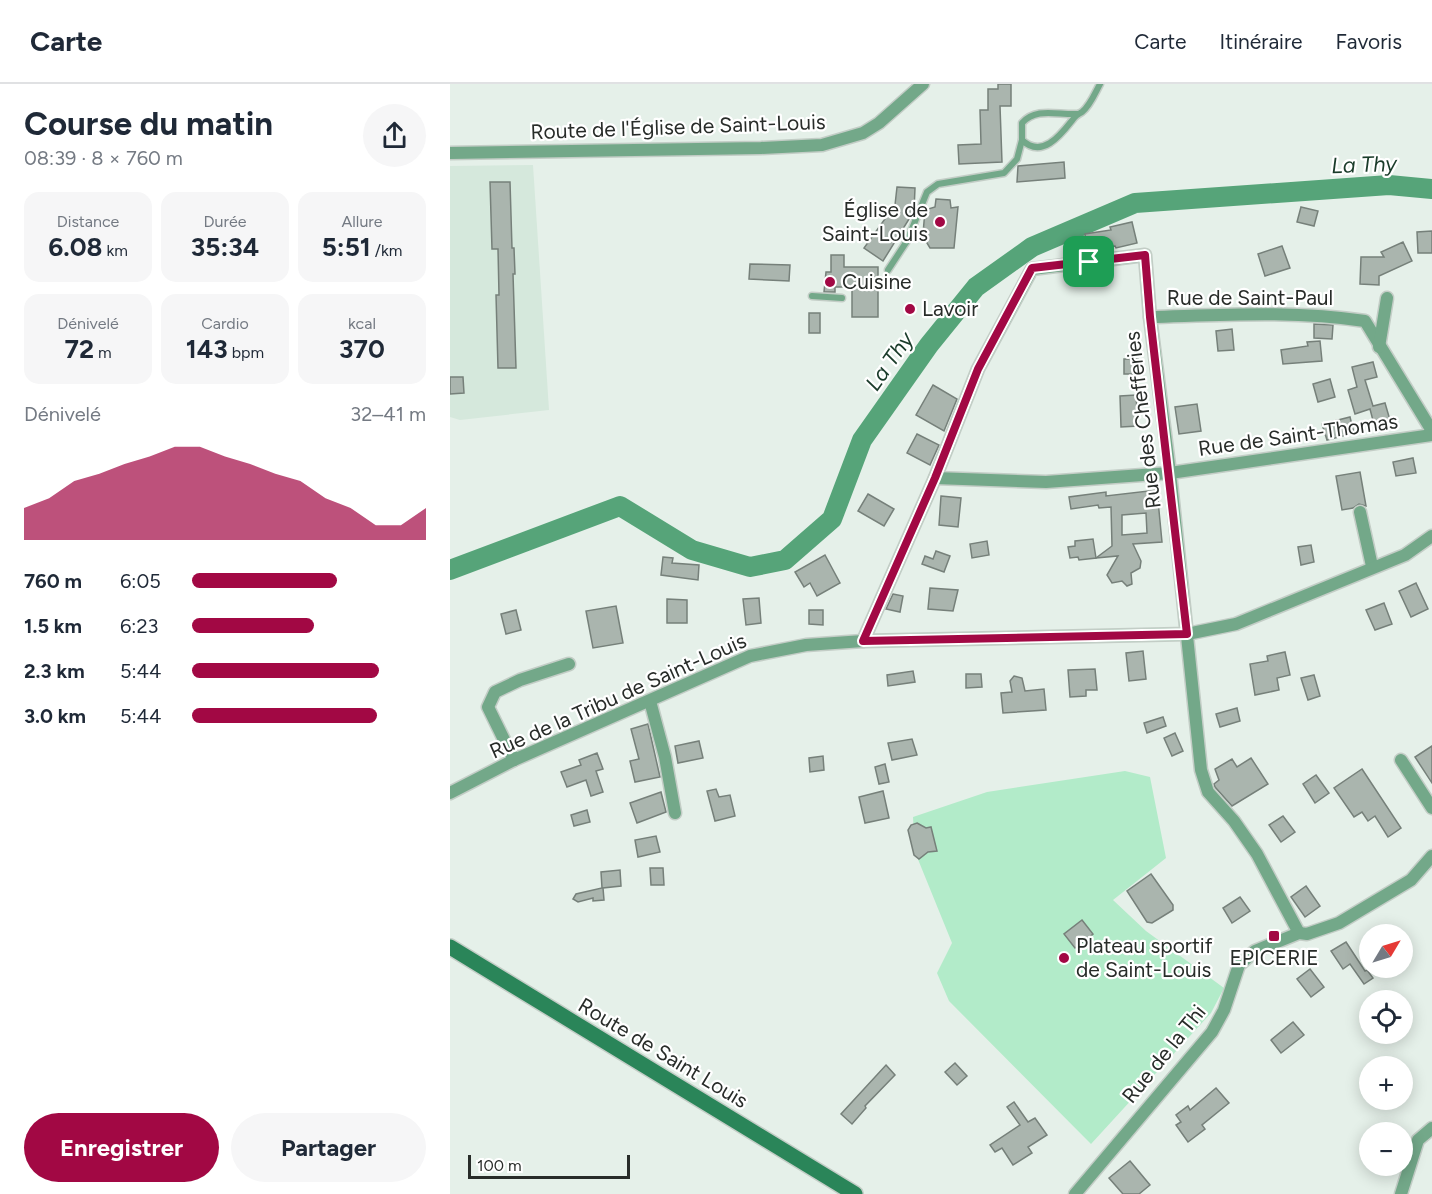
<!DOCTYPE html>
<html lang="fr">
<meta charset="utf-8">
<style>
:root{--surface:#fff;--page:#f6f6f7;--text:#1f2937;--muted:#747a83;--line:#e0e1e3;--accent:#a20844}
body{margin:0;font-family:Figtree,sans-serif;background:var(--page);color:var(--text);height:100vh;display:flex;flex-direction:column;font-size:22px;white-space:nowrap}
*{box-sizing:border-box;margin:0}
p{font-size:20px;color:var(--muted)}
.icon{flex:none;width:33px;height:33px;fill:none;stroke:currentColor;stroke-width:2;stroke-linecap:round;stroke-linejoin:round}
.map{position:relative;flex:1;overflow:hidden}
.sheet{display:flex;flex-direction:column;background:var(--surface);width:450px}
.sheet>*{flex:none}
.needle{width:39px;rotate:52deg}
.tools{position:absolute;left:909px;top:840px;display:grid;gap:12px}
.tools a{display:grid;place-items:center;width:54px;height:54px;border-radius:50%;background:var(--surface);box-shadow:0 3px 15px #0003;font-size:30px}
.scale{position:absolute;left:18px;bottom:15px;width:162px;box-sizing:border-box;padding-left:6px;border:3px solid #282c29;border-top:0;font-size:16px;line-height:21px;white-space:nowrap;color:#282c29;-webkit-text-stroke:4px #fff;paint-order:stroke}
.pin{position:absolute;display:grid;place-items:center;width:51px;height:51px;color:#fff;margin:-26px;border-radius:12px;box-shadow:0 3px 9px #0006}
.round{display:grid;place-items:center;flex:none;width:63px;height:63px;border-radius:32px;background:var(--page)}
.summary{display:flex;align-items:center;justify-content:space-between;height:102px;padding:0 24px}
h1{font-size:33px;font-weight:700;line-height:45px}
.metrics{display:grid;grid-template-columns:repeat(3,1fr);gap:9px;height:102px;padding:6px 24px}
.metrics div{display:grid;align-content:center;border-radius:15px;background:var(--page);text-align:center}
.metrics b{font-size:26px;font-weight:700}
.metrics small{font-size:16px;font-weight:400}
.metrics p{font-size:16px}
.chart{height:168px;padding:12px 24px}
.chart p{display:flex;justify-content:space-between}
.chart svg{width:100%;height:108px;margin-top:6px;fill:var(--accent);opacity:.7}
.primary-button{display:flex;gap:12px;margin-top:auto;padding:12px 24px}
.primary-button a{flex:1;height:69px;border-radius:36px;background:var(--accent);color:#fff;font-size:24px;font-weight:700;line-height:69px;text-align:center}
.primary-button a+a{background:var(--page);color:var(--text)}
ul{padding:0 24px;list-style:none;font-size:20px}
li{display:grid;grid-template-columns:96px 72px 1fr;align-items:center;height:45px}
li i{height:15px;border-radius:8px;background:var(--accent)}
header{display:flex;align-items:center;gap:36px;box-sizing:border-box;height:84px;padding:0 30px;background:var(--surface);border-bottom:2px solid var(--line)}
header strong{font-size:28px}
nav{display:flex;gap:33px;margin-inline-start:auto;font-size:21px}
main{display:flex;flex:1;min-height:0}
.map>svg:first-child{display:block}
.built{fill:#d5e8dc}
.green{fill:#b2ebc9}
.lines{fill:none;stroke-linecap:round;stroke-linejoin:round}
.river{stroke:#56a479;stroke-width:20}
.building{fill:#aab5ae;stroke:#76807a;stroke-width:1.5;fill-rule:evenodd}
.lane-casing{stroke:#c3cdc6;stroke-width:9}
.street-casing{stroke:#c3cdc6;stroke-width:15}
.secondary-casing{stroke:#c3cdc6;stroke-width:18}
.lane{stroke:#73a889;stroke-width:6}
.street{stroke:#73a889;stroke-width:12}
.secondary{stroke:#2a8559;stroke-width:15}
.route-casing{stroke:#fff;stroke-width:12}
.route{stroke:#a20844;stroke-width:8}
.poi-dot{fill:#a20844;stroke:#fff;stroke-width:2}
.labels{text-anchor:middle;stroke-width:4.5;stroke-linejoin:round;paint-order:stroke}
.street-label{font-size:21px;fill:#282c29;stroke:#fff}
.poi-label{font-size:21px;fill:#282c29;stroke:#fff;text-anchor:start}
.water-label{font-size:22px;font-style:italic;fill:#1a3c2a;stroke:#fff}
</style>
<header>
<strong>Carte</strong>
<nav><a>Carte</a><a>Itinéraire</a><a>Favoris</a></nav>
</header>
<main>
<section class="sheet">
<div class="summary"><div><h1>Course du matin</h1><p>08:39 · 8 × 760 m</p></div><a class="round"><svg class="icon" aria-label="share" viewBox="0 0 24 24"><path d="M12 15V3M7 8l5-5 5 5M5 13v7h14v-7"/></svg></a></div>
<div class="metrics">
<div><p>Distance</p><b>6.08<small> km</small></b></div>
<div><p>Durée</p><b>35:34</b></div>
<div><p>Allure</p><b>5:51<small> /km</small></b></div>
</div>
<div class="metrics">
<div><p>Dénivelé</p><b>72<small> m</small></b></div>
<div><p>Cardio</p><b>143<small> bpm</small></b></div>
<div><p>kcal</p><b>370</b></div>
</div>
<div class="chart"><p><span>Dénivelé</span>32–41 m</p>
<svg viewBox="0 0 160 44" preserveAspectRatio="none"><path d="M0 44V31L10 27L20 20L30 17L40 13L50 10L60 6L70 6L80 10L90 13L100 17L110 20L120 27L130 31L140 38L150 38L160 31V44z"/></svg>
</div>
<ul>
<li><b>760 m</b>6:05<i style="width:62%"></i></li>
<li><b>1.5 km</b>6:23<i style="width:52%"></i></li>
<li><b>2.3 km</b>5:44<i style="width:80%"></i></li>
<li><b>3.0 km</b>5:44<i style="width:79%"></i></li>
</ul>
<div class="primary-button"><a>Enregistrer</a><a>Partager</a></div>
</section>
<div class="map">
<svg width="982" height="1110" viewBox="0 0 982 1110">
<rect width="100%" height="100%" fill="#e5f0e9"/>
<path class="built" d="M 83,81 L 99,326 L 10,336 L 0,333 L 0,82 Z"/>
<path class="green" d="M 675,687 L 700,693 L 716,774 L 663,816 L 696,847 L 774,904 L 761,929 L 641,1060 L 499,917 L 487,889 L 502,859 L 465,768 L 463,733 L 537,708 Z"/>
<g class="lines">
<path class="river" d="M 0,486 L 170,422 L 242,466 L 300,483 L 335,476 L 382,435 L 412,356 L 479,261 L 526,203 L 582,163 L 685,119 L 939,101 L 982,105"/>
</g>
<g class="building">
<path d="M 548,0 L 561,0 L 561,22 L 550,22 L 552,78 L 509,80 L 508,61 L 531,60 L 530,26 L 538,26 L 538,5 L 548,5 Z"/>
<path d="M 614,78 L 615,94 L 567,98 L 568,82 Z"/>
<path d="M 40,98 L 60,98 L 62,164 L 64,164 L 65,190 L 63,190 L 66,284 L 48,284 L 46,211 L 49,211 L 48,165 L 42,165 Z"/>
<path d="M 447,103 L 465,104 L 464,127 L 433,177 L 414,164 L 445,121 Z"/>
<path d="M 486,115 L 500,116 L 501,124 L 508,123 L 504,164 L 480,164 L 477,159 L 477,151 L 473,150 L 475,126 L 485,123 Z"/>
<path d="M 851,123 L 868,127 L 864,142 L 847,138 Z"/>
<path d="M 682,138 L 687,159 L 666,164 L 665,162 L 637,165 L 635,150 L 661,146 L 660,143 Z"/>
<path d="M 982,147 L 982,169 L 968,169 L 967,148 Z"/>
<path d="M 953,158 L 962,177 L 929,192 L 929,201 L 910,200 L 911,173 L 934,173 L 931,168 Z"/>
<path d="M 832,162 L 840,184 L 815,192 L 808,170 Z"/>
<path d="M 381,171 L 394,171 L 394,183 L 428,183 L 428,233 L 402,233 L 402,203 L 385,203 L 385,208 L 374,208 L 376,188 L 381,188 Z"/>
<path d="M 300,180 L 340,181 L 339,197 L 299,195 Z"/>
<rect x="359" y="229" width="11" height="20"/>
<path d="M 864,240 L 883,241 L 882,255 L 864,254 Z"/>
<path d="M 782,245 L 784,266 L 768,267 L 766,247 Z"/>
<path d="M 870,257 L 872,277 L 833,280 L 831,266 L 858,262 L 857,258 Z"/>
<rect x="674" y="275" width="14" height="15"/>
<path d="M 923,278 L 927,293 L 915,296 L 923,322 L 935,319 L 942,343 L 926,348 L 920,325 L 905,330 L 898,306 L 907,303 L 902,283 Z"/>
<path d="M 0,293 L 13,293 L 14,309 L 0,310 Z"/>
<path d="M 880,295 L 885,313 L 868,318 L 863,300 Z"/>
<path d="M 483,301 L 507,315 L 494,347 L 466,331 Z"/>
<path d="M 686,311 L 688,342 L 671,343 L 670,312 Z"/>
<path d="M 747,320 L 751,347 L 729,350 L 725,323 Z"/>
<path d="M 900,333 L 904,349 L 877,356 L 872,340 Z"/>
<path d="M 467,350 L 489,361 L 480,381 L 457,369 Z"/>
<path d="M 963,374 L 966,389 L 946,392 L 943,378 Z"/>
<path d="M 910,388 L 916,422 L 909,420 L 903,424 L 892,426 L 886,392 Z"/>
<path d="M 707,406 L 712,458 L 683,460 L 691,477 L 690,484 L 681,489 L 682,500 L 677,502 L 672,497 L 662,499 L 657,491 L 668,472 L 646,474 L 662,462 L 661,423 L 649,424 L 648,421 L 621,425 L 619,413 L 656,408 L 656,412 ZM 696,429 L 697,449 L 672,451 L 672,431 Z"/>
<path d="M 418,410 L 444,425 L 434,442 L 408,427 Z"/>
<path d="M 491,412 L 511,414 L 508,443 L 489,441 Z"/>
<path d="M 643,455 L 646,474 L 629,476 L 628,473 L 620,474 L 618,463 L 625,462 L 625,457 Z"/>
<path d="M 537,457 L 539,471 L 522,474 L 520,460 Z"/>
<path d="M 861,461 L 864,478 L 851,481 L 848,463 Z"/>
<path d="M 486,467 L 500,472 L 494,488 L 472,480 L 475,472 L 483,475 Z"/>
<path d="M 375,471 L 390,499 L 367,512 L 360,499 L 354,503 L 345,488 Z"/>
<path d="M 213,473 L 223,474 L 222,479 L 249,481 L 248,496 L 211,491 Z"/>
<path d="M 966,499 L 978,525 L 961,533 L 949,507 Z"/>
<path d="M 480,504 L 508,506 L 503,527 L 478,525 Z"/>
<path d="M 443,510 L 453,512 L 450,528 L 436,525 Z"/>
<path d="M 309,514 L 311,539 L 296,541 L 293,515 Z"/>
<path d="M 217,515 L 237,516 L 237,539 L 217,539 Z"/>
<path d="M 934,519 L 942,540 L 925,546 L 916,526 Z"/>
<path d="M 166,522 L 173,559 L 143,564 L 136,527 Z"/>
<path d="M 66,526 L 71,546 L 56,550 L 51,530 Z"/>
<path d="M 359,526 L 373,526 L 373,541 L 359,540 Z"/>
<path d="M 693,567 L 696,595 L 679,597 L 676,569 Z"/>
<path d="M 835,568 L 840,591 L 827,594 L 829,606 L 805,611 L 800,580 L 818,577 L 817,572 Z"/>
<path d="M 645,585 L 647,606 L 636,606 L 636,612 L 620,613 L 618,586 Z"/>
<path d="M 463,587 L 465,598 L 438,602 L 437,591 Z"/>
<path d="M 516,590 L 531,590 L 532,603 L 516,604 Z"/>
<path d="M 864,591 L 870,612 L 858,616 L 851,594 Z"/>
<path d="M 564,592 L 572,594 L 575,607 L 594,605 L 596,626 L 553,629 L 551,609 L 562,608 L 560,597 Z"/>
<path d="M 787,624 L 790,637 L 770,643 L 766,630 Z"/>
<path d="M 713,633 L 716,642 L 697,649 L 694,639 Z"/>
<path d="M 198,640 L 210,693 L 185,698 L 180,677 L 189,675 L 181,645 Z"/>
<path d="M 725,649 L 733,667 L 722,672 L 714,654 Z"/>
<path d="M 462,655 L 467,671 L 442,676 L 438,659 Z"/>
<path d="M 249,657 L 253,674 L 228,679 L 225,662 Z"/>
<path d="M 982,662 L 982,699 L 965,673 Z"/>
<path d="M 147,669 L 153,685 L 146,687 L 153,708 L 141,712 L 136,696 L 117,703 L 111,688 L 131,681 L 129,676 Z"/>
<path d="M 373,672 L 374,686 L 360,688 L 359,674 Z"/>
<path d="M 801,674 L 818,700 L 782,722 L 765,703 L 764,700 L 769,696 L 765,685 L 782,675 L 787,683 Z"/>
<path d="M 435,680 L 439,698 L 429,700 L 425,683 Z"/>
<path d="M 912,685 L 951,744 L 938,753 L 925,732 L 918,737 L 912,728 L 904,733 L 884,704 Z"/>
<path d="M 866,691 L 879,709 L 865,719 L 853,700 Z"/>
<path d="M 266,705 L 269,713 L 280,711 L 285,732 L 265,737 L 257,707 Z"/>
<path d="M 433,707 L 439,734 L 415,739 L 409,713 Z"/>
<path d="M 211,708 L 216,728 L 187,739 L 180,719 Z"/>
<path d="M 137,726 L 140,738 L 124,742 L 121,731 Z"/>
<path d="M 833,732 L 845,748 L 831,758 L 819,741 Z"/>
<path d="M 467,739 L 476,744 L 481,743 L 487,767 L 478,768 L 469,775 L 464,771 L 458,746 L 461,741 Z"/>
<path d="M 206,752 L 210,768 L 188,773 L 185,756 Z"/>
<path d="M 200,784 L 213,784 L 214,801 L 201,801 Z"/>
<path d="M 170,786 L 171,802 L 153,804 L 154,816 L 143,817 L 143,814 L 128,818 L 123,815 L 126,810 L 152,804 L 151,788 Z"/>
<path d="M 701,790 L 723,821 L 723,826 L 702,839 L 697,838 L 677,807 Z"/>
<path d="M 856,802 L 870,822 L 855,833 L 841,813 Z"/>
<path d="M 790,813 L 800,827 L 782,839 L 773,824 Z"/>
<path d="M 632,836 L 643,850 L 625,864 L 614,850 Z"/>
<path d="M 896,858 L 915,887 L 917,886 L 923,894 L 914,900 L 900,880 L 893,885 L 881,867 Z"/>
<path d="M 860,885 L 874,903 L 861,913 L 847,895 Z"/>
<path d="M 843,938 L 854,951 L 831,969 L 821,956 Z"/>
<path d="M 505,979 L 517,992 L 507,1001 L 495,988 Z"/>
<path d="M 436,981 L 445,991 L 415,1022 L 416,1024 L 402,1040 L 391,1030 Z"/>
<path d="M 766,1004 L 779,1019 L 752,1041 L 755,1045 L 738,1058 L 726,1041 L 731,1038 L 726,1031 L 738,1022 L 740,1026 Z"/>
<path d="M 564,1018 L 578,1038 L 585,1034 L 597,1051 L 578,1063 L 582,1069 L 563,1081 L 552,1064 L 545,1068 L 540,1061 L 570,1041 L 557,1023 Z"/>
<path d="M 680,1077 L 700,1101 L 689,1110 L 673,1110 L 659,1094 Z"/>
</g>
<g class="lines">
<defs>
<g id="lane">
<path d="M 627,30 C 607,31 586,23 572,39 L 572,56 C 593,76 612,49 624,34 C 626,31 629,30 632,28 C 640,22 645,9 650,0"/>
<path d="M 438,186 L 457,157 L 477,108 L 488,100 L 554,89 L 567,75 L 572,56"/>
<path d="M 362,212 L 392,214"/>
</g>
<g id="street">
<path d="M 0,69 L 311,64 L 372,61 L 413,49 L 429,39 L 473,0"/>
<path d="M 700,233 C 772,231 843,226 915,237 L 982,347"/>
<path d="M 929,263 L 937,214"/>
<path d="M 485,394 L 596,398 L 720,389 L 982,351"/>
<path d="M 910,428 L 922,482"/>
<path d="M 413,557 L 485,394 L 528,285 L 582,185 L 695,171 L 700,233 L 720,389 L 751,686 L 758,708 L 784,737 L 807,770 L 849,849"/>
<path d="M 200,617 L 215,673 L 225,729"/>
<path d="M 64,676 L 38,623 L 45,608 L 70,596 L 119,580"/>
<path d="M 951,676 L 982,724"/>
<path d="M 0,709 L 64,676 L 300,572 L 356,561 L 413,557 L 737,550 L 786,540 L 955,471 L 982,452"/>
<path d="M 625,1110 L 762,948 L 774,926 L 789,881 L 805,867 L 849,849 L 857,850 L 889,839 L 961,796 L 982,772"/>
<path d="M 951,1110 L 968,1056 L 982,1044"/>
</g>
<path id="secondary" d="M 0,863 L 405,1110"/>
</defs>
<use href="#lane" class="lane-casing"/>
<use href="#street" class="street-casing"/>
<use href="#secondary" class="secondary-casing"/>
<use href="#lane" class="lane"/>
<use href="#street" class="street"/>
<use href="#secondary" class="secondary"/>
</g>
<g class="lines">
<defs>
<path id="route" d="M 695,171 L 700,233 L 737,550 L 413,557 L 485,394 L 528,285 L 582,184 Z"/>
</defs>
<use href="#route" class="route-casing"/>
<use href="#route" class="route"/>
</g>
<g class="poi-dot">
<circle cx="490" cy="138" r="6"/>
<circle cx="380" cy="198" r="6"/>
<circle cx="460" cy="225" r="6"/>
<rect x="818" y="846" width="12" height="12" rx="3"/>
<circle cx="614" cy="874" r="6"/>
</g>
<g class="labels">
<g class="street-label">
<text transform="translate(228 43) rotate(-2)" y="7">Route de l'Église de Saint-Louis</text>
<text x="800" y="221">Rue de Saint-Paul</text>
<text transform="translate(693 336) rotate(-97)" y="7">Rue des Chefferies</text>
<text transform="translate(848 351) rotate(-8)" y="7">Rue de Saint-Thomas</text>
<text transform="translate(168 612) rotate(-24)" y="7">Rue de la Tribu de Saint-Louis</text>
<text transform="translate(213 969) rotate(31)" y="7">Route de Saint Louis</text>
<text transform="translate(714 970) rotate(-51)" y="7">Rue de la Thi</text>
</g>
<g class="poi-label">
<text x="478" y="133" text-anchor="end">Église de<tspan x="478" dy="24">Saint-Louis</tspan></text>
<text x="392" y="205">Cuisine</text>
<text x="472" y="232">Lavoir</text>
<text x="626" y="869">Plateau sportif<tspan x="626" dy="24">de Saint-Louis</tspan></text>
<text x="824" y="881" text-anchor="middle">EPICERIE</text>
</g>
<g class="water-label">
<text transform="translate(914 80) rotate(-2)" y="8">La Thy</text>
<text transform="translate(439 277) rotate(-55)" y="8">La Thy</text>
</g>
</g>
</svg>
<div class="tools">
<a><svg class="needle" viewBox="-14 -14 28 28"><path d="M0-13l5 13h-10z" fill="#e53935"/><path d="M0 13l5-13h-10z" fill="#747a83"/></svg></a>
<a><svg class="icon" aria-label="locate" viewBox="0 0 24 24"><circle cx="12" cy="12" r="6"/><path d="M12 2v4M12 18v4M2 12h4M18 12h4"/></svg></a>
<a>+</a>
<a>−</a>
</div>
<div class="scale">100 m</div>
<div class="pin" style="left:639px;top:178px;background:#1e9e55"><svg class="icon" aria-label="arrive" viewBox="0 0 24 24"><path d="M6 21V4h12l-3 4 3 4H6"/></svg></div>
</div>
</main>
